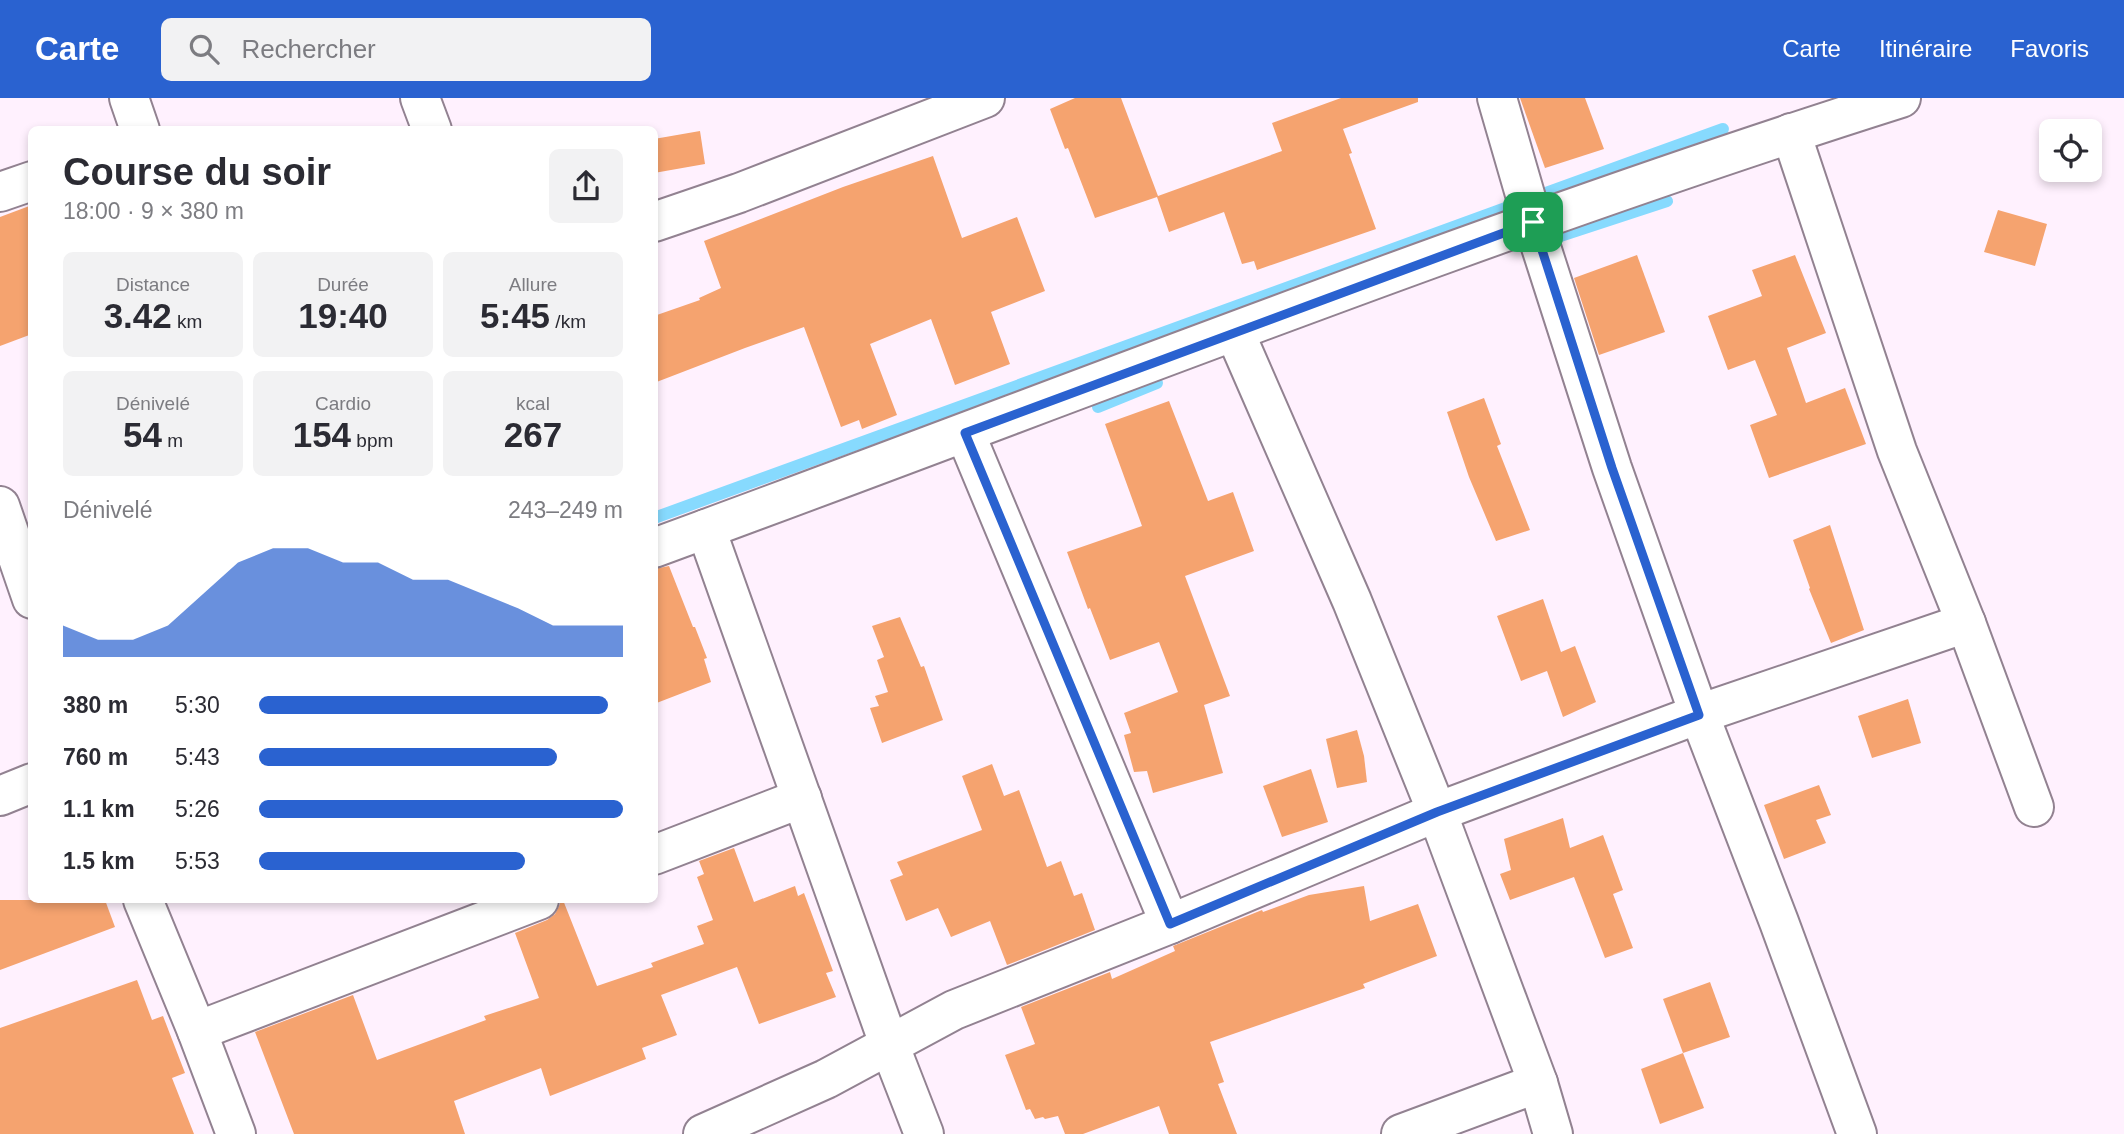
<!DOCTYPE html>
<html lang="fr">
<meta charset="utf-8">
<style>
:root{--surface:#fff;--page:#f2f2f3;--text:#2b2b33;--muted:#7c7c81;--accent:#2a62d0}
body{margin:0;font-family:Arial,sans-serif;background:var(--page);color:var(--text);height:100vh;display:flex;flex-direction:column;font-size:26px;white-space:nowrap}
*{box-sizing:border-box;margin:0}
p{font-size:23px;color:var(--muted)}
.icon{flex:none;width:38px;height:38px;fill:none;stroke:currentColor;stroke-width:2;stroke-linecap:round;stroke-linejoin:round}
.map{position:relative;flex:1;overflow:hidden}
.details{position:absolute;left:28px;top:28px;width:630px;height:777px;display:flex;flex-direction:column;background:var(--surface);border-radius:10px;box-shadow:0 4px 10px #0003}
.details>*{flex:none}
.tools{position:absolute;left:2039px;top:21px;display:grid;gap:14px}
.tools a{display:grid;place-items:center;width:63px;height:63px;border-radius:10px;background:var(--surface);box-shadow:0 4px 10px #0003;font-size:35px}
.pin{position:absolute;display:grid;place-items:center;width:60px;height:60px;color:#fff;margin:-30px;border-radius:14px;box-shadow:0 4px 10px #0006}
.round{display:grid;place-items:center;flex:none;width:74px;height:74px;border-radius:10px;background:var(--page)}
.head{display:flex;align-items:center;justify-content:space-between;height:119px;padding:0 35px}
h1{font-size:38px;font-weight:700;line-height:52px}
.stats{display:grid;grid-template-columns:repeat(3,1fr);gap:10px;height:119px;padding:7px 35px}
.stats div{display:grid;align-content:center;border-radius:10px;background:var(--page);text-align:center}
.stats b{font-size:35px;font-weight:700}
.stats small{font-size:19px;font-weight:400}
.stats p{font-size:19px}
.chart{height:196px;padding:14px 35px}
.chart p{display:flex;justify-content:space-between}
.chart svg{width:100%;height:126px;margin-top:7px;fill:var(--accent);opacity:.7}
ul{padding:0 35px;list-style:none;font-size:23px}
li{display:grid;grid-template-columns:112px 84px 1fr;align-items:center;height:52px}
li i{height:18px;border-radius:9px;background:var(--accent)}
header{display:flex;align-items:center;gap:42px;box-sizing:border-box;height:98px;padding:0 35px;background:var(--accent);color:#fff}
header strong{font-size:33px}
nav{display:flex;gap:38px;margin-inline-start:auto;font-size:24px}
.search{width:490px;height:63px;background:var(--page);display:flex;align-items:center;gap:18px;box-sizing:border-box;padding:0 24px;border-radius:10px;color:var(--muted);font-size:26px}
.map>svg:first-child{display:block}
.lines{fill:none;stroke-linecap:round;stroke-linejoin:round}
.stream{stroke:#87dafe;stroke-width:12}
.building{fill:#f5a36f}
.street-casing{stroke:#928291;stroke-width:42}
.street{stroke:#fff;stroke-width:38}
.route-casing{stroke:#fff;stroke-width:14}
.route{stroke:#2a62d0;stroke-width:9}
</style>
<header>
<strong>Carte</strong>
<div class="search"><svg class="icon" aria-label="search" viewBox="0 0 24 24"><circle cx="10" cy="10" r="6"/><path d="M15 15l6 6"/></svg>Rechercher</div>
<nav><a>Carte</a><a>Itinéraire</a><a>Favoris</a></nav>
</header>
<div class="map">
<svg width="2124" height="1036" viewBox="0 0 2124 1036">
<rect width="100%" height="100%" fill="#fff1fe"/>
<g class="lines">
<g class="stream">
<path d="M 1535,99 L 1723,31"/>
<path d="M 1545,143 L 1667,103"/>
<path d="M 1098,309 L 1157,285"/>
<path d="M 654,420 L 1514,107"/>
</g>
</g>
<g class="building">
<path d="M 1075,0 L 1121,0 L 1158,98 L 1282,53 L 1272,25 L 1341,0 L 1418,0 L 1418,4 L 1343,31 L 1352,55 L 1349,56 L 1376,131 L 1257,172 L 1254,163 L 1242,166 L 1224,114 L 1169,134 L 1157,99 L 1095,120 L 1068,50 L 1065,51 L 1050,11 Z"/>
<path d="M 1520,0 L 1585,0 L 1604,51 L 1545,70 Z"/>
<path d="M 700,33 L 705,66 L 654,75 L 654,41 Z"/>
<path d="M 933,58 L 962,140 L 1017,119 L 1045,193 L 991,214 L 1010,266 L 955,287 L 931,221 L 870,246 L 897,317 L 862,331 L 859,322 L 841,329 L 804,229 L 745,250 L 654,285 L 654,218 L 700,202 L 699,200 L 721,190 L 704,143 L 843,89 Z"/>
<path d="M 32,107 L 32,236 L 0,248 L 0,119 Z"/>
<path d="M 1998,112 L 2047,126 L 2035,168 L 1984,154 Z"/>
<path d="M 1637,157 L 1665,234 L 1599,257 L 1574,180 Z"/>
<path d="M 1795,157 L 1826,235 L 1787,250 L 1806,305 L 1845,290 L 1866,346 L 1769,380 L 1750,327 L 1777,317 L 1755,262 L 1728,272 L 1708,218 L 1762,198 L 1752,172 Z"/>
<path d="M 1484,300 L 1501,346 L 1497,348 L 1530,432 L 1496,443 L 1469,379 L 1447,314 Z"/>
<path d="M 1169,303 L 1208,403 L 1233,394 L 1254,453 L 1185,478 L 1230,598 L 1204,607 L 1223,675 L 1153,695 L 1147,673 L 1134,674 L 1124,637 L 1131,635 L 1124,615 L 1178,594 L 1159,544 L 1110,562 L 1090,510 L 1088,511 L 1067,454 L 1142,428 L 1105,326 Z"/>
<path d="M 1830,427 L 1864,532 L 1831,545 L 1809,491 L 1810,490 L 1793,442 Z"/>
<path d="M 669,468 L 693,529 L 695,529 L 707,560 L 704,561 L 711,584 L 654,606 L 654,471 Z"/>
<path d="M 1543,501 L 1561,554 L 1575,548 L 1596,604 L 1563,619 L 1547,573 L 1521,583 L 1497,518 Z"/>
<path d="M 900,519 L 921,569 L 924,568 L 943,622 L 882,645 L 870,610 L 879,608 L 875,598 L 888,594 L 877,562 L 884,559 L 872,528 Z"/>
<path d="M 1908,601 L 1921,645 L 1872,660 L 1858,618 Z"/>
<path d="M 1357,632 L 1364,658 L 1367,684 L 1337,690 L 1326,641 Z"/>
<path d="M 992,666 L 1004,698 L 1019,692 L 1047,769 L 1061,763 L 1074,798 L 1082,795 L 1095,832 L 1007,867 L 990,823 L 951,839 L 938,810 L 906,823 L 890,782 L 903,777 L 897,764 L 982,732 L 962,678 Z"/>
<path d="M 1311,671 L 1328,724 L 1282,739 L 1263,688 Z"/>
<path d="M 1819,687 L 1831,717 L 1816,722 L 1826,745 L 1784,761 L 1764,707 Z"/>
<path d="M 1563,720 L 1570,750 L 1603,737 L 1623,792 L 1613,796 L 1633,850 L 1605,860 L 1574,779 L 1510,802 L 1500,776 L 1511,772 L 1504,741 Z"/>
<path d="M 734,750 L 754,804 L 795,788 L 798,798 L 804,795 L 833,873 L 826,875 L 836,899 L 759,926 L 737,869 L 661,897 L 677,937 L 642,950 L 646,961 L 550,998 L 541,970 L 454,1003 L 465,1036 L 294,1036 L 255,934 L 353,897 L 377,962 L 486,922 L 484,918 L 539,900 L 515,835 L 547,822 L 555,816 L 560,806 L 560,802 L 563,802 L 597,888 L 653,869 L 651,865 L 704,846 L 697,828 L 713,822 L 697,779 L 704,776 L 699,763 Z"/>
<path d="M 1364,788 L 1370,823 L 1418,806 L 1437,858 L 1363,886 L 1365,890 L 1210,944 L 1224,984 L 1218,986 L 1237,1036 L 1169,1036 L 1159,1008 L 1083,1036 L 1065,1036 L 1058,1018 L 1045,1021 L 1043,1019 L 1035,1021 L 1030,1011 L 1026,1012 L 1005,957 L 1035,946 L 1021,909 L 1110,874 L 1112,881 L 1175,853 L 1173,848 L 1262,812 L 1263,814 L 1309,797 Z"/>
<path d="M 0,802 L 105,802 L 115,829 L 0,872 Z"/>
<path d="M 137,882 L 152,922 L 163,918 L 185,975 L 172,980 L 194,1036 L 0,1036 L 0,930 Z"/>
<path d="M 1710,884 L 1730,939 L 1683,955 L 1663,901 Z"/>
<path d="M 1683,955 L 1704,1010 L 1660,1026 L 1641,971 Z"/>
</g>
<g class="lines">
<defs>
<g id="street">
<path d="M 129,0 L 140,32"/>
<path d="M 420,0 L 432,32"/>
<path d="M 1497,0 L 1533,124 L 1612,370 L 1699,616 L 1779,824 L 1857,1036"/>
<path d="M 1791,35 L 1897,353 L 1966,525 L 2034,709"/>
<path d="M 0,94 L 32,83"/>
<path d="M 654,124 L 739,95 L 985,0"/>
<path d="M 1235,235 L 1352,503 L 1437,714 L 1538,985 L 1553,1036"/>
<path d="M 965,335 L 1170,826"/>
<path d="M 0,408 L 32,501"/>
<path d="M 706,431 L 889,946 L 924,1036"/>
<path d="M 654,450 C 1069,298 1480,133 1901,0"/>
<path d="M 0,698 L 32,685"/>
<path d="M 654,757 L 802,700"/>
<path d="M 143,802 L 197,933 L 236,1036"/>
<path d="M 197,933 L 539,802"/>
<path d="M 703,1036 L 826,981 L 954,912 L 1170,826 L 1437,714 L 1699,616 L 1966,525"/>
<path d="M 1401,1036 L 1538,985"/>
</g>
</defs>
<use href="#street" class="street-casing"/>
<use href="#street" class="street"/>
</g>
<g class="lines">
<defs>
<path id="route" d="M 1533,124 L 1612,370 L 1699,617 L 1437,714 L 1170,826 L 965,335 Z"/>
</defs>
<use href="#route" class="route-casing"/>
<use href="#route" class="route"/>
</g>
</svg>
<div class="tools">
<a><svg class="icon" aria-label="locate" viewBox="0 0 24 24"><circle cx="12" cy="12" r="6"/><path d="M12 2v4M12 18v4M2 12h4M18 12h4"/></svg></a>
</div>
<div class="pin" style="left:1533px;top:124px;background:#1e9e55"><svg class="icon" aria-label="arrive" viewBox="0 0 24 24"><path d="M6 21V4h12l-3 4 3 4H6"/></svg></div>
<section class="details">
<div class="head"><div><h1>Course du soir</h1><p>18:00 · 9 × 380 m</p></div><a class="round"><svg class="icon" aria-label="share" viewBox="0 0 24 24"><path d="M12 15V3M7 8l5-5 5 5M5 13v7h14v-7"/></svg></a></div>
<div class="stats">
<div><p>Distance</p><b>3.42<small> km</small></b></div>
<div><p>Durée</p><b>19:40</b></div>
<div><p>Allure</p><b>5:45<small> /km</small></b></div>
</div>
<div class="stats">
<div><p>Dénivelé</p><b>54<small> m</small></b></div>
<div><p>Cardio</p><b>154<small> bpm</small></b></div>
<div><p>kcal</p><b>267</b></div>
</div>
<div class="chart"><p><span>Dénivelé</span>243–249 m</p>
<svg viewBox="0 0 160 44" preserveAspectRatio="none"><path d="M0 44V33L10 38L20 38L30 33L40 22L50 11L60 6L70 6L80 11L90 11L100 17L110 17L120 22L130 27L140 33L150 33L160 33V44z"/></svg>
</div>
<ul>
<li><b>380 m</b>5:30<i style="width:96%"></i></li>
<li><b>760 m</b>5:43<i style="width:82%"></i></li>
<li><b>1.1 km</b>5:26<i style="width:100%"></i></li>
<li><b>1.5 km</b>5:53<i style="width:73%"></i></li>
</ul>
</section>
</div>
